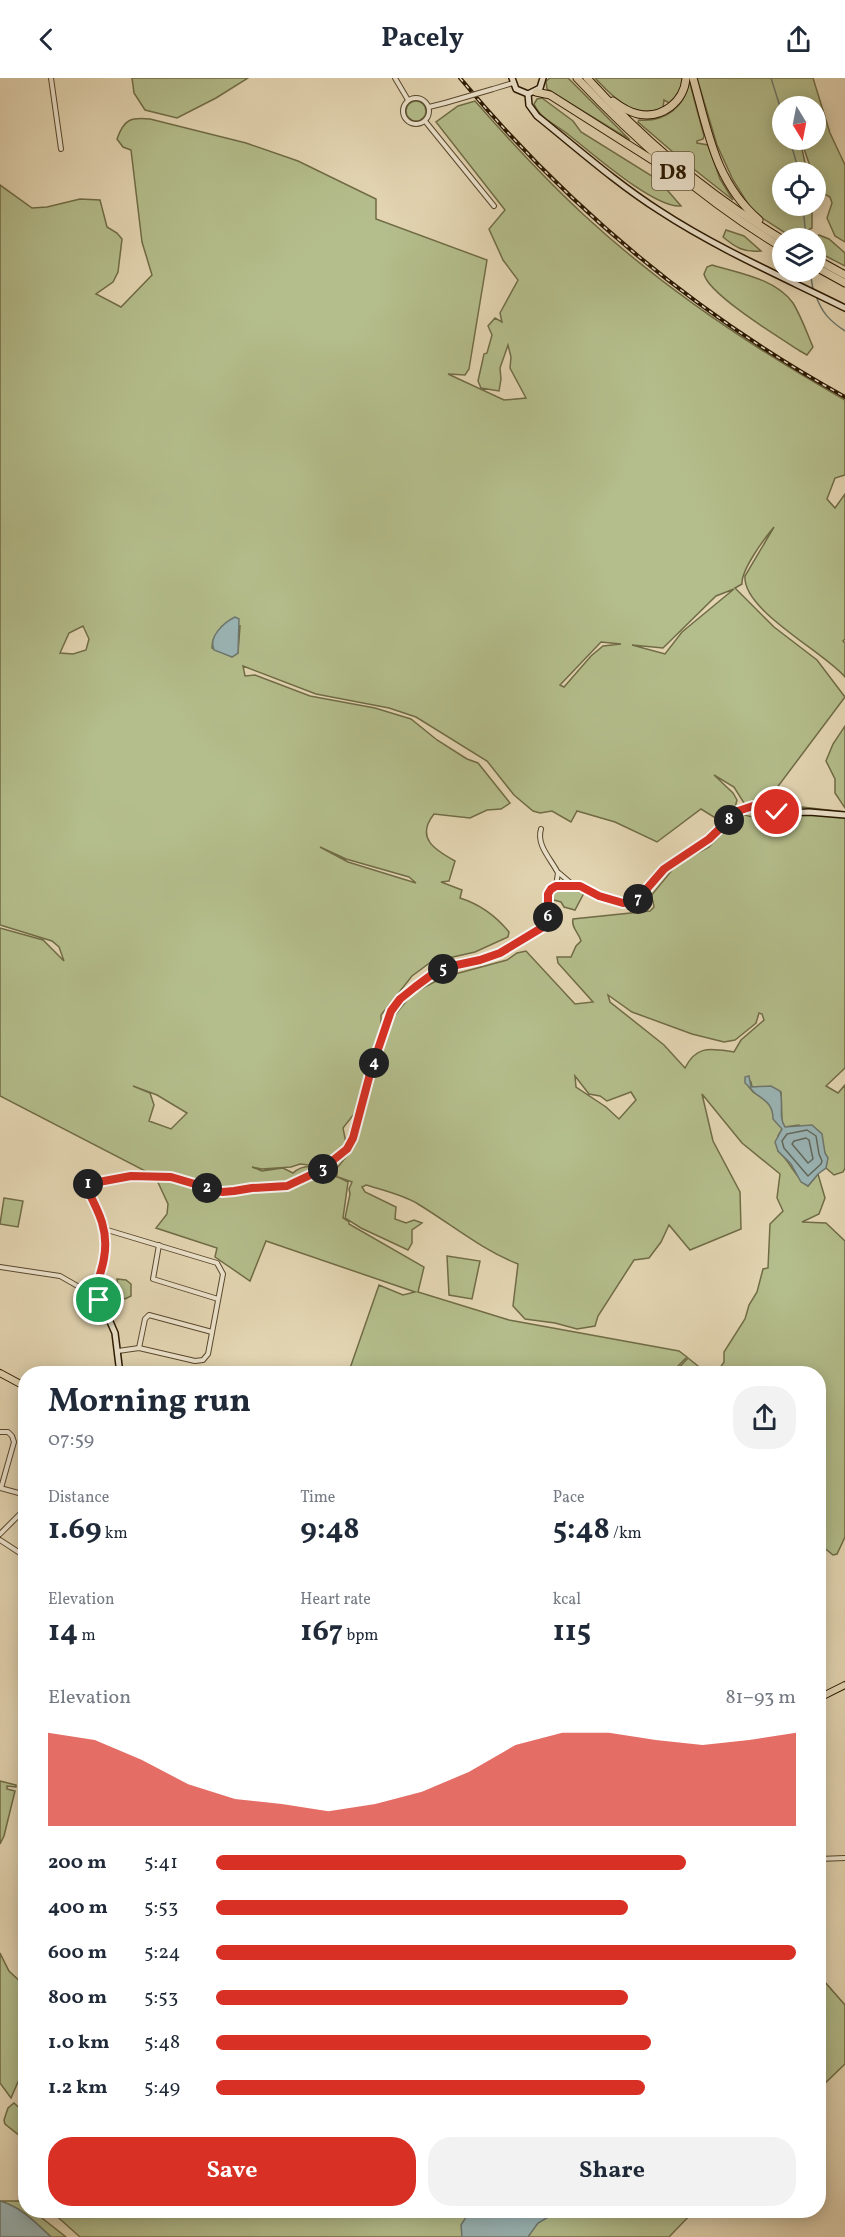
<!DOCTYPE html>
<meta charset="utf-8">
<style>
:root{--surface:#fff;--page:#f2f2f3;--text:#1f2937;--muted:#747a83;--accent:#d93025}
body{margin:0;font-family:Vollkorn,serif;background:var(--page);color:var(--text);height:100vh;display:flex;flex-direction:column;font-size:22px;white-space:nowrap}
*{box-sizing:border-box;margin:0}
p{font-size:20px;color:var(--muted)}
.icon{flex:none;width:33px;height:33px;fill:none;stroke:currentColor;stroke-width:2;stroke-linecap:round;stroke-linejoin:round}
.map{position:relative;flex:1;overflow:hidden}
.details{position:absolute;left:18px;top:1288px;width:808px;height:852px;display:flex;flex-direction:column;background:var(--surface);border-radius:24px;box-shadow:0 3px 15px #0003}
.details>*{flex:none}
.needle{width:39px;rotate:170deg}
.buttons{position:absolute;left:772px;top:18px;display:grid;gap:12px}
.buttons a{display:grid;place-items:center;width:54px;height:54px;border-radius:50%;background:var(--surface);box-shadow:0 3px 15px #0003;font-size:30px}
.pin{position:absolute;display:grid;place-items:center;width:51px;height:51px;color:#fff;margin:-26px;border:3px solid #fff;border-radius:50%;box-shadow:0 2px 6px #0007}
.km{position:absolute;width:30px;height:30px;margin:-15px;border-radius:50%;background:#222;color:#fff;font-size:16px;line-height:30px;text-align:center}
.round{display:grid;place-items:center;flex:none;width:63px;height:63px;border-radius:24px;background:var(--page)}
.overview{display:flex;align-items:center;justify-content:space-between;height:102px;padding:0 30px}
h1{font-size:33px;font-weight:700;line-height:45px}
.figures{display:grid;grid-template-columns:repeat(3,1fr);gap:9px;height:102px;padding:6px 30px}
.figures div{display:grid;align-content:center}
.figures b{font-size:30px;font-weight:700}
.figures small{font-size:16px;font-weight:400}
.figures p{font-size:16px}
.chart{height:168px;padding:12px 30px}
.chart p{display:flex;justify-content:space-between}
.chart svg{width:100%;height:108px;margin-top:6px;fill:var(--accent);opacity:.7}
.action{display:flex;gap:12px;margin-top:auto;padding:12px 30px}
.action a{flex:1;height:69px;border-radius:24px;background:var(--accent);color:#fff;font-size:24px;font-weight:700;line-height:69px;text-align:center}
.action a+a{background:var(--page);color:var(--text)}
ul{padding:0 30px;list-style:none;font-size:20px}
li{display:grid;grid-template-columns:96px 72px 1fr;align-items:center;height:45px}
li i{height:15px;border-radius:8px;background:var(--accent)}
header{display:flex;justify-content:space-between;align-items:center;height:78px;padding:0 30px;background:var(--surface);font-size:27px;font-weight:700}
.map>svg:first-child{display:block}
.green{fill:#b4be8c;stroke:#706c46;stroke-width:1.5;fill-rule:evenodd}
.water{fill:#9ab6b7;stroke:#6e776e;stroke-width:1.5}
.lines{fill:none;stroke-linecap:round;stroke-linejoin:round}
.shore{stroke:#62685c;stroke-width:1.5}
.stream{stroke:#6e776e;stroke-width:1.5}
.street-casing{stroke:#59482e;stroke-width:6}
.secondary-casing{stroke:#2b1901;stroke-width:8}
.primary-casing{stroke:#2b1901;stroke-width:8}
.highway-casing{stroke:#2b1901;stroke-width:9}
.street{stroke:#ede4ce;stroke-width:4}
.secondary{stroke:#ede4ce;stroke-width:5}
.primary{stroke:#e4d6b3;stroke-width:6}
.highway{stroke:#e4d6b3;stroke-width:7}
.rail-casing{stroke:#2b1901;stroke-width:4}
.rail{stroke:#ede4ce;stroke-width:1.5;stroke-dasharray:4.5;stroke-linecap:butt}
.street-bridge-casing{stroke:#59482e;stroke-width:6;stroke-linecap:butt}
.street-bridge{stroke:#ede4ce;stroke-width:4}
.route-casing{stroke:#fff;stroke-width:12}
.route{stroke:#d93025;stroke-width:8}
.labels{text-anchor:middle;stroke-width:5;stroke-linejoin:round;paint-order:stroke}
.shield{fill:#ede4ce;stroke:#65563e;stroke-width:1.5}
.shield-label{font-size:22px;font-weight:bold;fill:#2b1901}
</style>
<header><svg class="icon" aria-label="back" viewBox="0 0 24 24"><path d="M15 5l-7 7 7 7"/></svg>Pacely<svg class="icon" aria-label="share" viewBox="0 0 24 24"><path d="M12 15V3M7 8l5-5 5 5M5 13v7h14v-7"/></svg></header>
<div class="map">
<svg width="845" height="2159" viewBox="0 0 845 2159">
<rect width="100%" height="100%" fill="#e4d6b3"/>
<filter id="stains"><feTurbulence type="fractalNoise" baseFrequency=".00333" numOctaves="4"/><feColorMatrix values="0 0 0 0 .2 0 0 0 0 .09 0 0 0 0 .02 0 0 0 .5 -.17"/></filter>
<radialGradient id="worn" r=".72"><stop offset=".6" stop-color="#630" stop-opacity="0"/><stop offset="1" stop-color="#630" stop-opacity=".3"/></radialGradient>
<g class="green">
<path d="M 132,0 L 248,0 L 216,20 L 177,40 L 145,32 L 134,15 Z"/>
<path d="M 550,0 L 568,0 L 630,62 L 547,11 L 546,3 Z"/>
<path d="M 595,0 L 683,0 L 680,14 L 671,26 L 664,22 L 663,30 C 633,42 614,20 595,0 Z"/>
<path d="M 697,0 L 813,0 L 830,55 L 845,87 L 845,164 L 835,158 L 827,140 L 832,125 L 830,119 L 817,112 L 816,94 L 812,94 L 801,62 L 816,62 L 816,28 L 783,28 L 783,62 L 800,62 L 807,94 L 783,94 L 783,128 L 812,128 L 812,150 L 793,160 L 753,134 L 733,102 L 717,67 Z"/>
<path d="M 689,2 L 704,58 L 703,61 L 697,63 L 697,65 L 708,67 L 720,101 L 733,122 L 681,81 L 638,44 L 639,42 C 665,44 686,29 689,2 Z"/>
<path d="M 542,20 L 573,43 L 581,54 L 652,98 L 662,106 L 681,128 C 655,131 592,75 570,58 C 557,47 541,42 534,26 L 537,21 Z"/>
<circle cx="416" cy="33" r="10"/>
<path d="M 475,23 C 510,63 546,102 585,138 C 664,211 753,270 845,322 L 845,397 L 835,400 L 827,421 L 835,430 L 845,416 L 845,561 L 843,563 L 845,565 L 845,599 C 824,574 742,532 745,498 L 774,449 C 764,461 741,492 742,506 L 735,510 L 774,549 L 817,582 L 845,619 L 764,727 L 744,725 L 734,709 L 714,697 L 733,715 L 737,722 L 734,733 L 722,744 L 701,731 L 657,764 L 615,744 L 577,733 L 571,744 L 552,733 L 540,735 L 533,733 L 514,717 L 487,683 L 416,639 L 389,630 L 316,616 L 243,588 L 245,598 L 255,597 L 310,618 L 375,630 L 411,641 L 437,662 L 467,681 L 478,685 L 510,725 L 501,731 L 487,732 L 470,740 L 434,736 C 415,760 435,772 455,783 L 449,803 L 441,804 L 462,812 L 460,820 C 479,826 496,838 509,854 L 508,859 L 475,874 L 431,884 L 412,898 L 381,937 L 381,947 L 371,977 L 364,1009 L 354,1036 L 343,1050 L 346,1065 L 338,1074 L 322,1085 L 309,1087 L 300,1086 L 291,1089 L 262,1091 L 252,1089 L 262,1093 L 283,1090 L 293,1095 C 309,1081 324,1093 337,1099 L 337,1090 L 350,1074 L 357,1062 L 372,1004 L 394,938 L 413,915 L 444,899 L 507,882 L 517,875 L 526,873 L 575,926 L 593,924 L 558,885 L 557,879 L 571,879 L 576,868 L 581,863 C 579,855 571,850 573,841 L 650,833 L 654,829 L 653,823 L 650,819 L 677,786 L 709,769 L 728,749 L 730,744 L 740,736 L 770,743 L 782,730 L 802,729 L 845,734 L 845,990 L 826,1008 L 838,1015 L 845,1007 L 845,1090 L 843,1094 L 834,1097 L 826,1090 C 830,1070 813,1059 799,1047 L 785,1049 L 782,1046 L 781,1014 L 752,1009 L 751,1004 L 747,1000 L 746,1005 L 753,1014 L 768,1024 L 782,1051 L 778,1058 L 778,1073 C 790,1083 796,1101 808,1108 L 818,1096 L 825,1120 L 819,1136 L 802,1144 L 826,1145 L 845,1163 L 845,1459 L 837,1476 L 833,1477 L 822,1468 L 819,1469 L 819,1296 L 716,1296 L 724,1284 L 724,1274 L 745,1241 L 749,1227 L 757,1214 L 763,1191 L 768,1190 L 770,1146 L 783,1133 L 777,1120 L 780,1096 L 742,1065 L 702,1016 L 713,1063 L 740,1114 L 741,1151 L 690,1172 L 669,1147 L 661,1164 L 649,1180 L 634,1182 L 598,1238 L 595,1248 L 577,1251 L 555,1245 L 525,1241 L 513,1228 L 518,1186 C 482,1172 451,1146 418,1126 C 404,1117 382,1112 366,1107 L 362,1109 L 365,1114 L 396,1129 L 395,1141 L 406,1145 L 414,1142 L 422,1145 L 412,1152 L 412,1165 L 408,1172 L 361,1150 L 345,1140 L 350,1116 L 349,1111 L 352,1104 L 338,1099 L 348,1104 L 343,1140 L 349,1144 L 349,1146 L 424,1189 L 418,1214 L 509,1242 L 679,1273 L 687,1279 L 670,1296 L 348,1296 L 379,1207 L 403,1217 L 415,1214 L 266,1163 L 250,1203 L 215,1179 L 217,1170 L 156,1150 L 167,1136 L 168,1126 L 155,1098 L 0,1018 L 0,850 L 43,862 L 64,883 L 59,869 L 52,863 L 0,847 L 0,107 L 32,130 L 47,129 L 80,121 L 100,122 L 107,149 L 117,155 L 122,161 L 118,194 L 113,204 L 96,216 L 121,229 L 152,197 L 142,164 L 131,72 L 123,69 L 117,61 C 124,41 131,39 150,41 L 246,65 L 298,83 L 376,121 L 376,141 L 487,182 L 469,291 L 465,297 L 448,296 L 504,322 L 526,320 L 510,290 L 511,279 L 508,267 L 500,290 L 501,301 L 499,313 L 481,310 L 478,303 L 484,276 L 487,275 L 492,257 L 488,248 L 495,240 L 502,244 L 500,235 L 518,202 L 503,182 L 489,151 L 505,132 L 436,44 L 458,28 ZM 734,511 L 682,554 L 665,576 L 632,567 L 663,570 L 716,518 ZM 83,548 L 89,561 L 86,572 L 73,576 L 60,575 L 69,555 ZM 240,548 L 238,575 L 232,579 L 212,570 C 212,552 225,552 240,548 ZM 601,564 L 621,566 L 603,568 L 591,578 L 564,609 L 560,607 ZM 320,769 L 346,781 L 409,799 L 416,805 L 348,784 ZM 608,917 L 632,934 L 692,956 L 724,964 L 735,962 L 750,950 L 756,945 L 759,935 L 762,936 L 764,942 L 741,962 L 734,974 C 712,971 697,966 685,990 L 664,967 L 610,924 ZM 575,998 L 589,1016 L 600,1018 L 607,1023 L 631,1014 L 636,1022 L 619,1041 L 606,1029 L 576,1009 ZM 133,1008 L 157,1017 L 187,1035 L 171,1051 L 149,1043 L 154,1027 L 150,1015 Z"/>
<path d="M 726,152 L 744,158 L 761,173 C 744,175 735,169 723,159 Z"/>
<path d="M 819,157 L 829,161 L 845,175 L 845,188 L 816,173 L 816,161 Z"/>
<path d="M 712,187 C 739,195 776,201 793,225 C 801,238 807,255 813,269 L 807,277 L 800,273 C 780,260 708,216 704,196 L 707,189 Z"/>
<path d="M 845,648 L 845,730 L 835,715 L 835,701 L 826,683 L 833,666 Z"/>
<path d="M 557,811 L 572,811 L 584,815 L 575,832 L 564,829 L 561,824 L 550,821 L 553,813 Z"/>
<path d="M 4,1120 L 23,1123 L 18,1149 L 0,1146 Z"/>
<path d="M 447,1178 L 480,1183 L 472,1221 L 449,1217 Z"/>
<path d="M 117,1201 L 126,1202 L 131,1206 L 131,1218 L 125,1221 L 119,1218 Z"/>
<path d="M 688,1280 L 698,1288 L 701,1293 L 699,1296 L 673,1296 Z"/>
<path d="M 0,1703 L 16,1707 L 16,1709 L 7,1708 L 7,1711 L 15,1713 L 4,1758 L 0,1766 Z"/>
<path d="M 0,1875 L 9,1893 L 25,1908 L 25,2013 L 18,2004 L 11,2020 L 0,2005 Z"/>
<path d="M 819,1894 L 824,1903 L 845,1927 L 845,1986 L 819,2011 Z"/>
<path d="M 14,2025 L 25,2035 L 25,2062 L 5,2046 L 4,2042 L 8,2030 Z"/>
<path d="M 0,2123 L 21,2123 L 25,2127 L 26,2133 L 33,2133 L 66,2159 L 51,2159 C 35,2144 21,2129 0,2123 Z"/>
<path d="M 51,2133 L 694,2133 L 669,2159 L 80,2159 Z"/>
</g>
<g class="water">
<path d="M 235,539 L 239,541 L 238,575 L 232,579 L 214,572 C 208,559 223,545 235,539 Z"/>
<path d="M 749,998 L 751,1009 L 771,1008 L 780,1013 C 784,1025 778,1039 785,1049 L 812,1047 L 822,1056 L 825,1075 L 828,1080 L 826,1090 L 818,1096 L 808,1108 L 801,1104 L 791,1086 L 778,1073 L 775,1064 L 782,1051 L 773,1041 C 773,1027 766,1023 756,1016 C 752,1013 749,1008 745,1005 L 745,999 Z"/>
<path d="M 0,2123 C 21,2129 35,2144 51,2159 L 0,2159 Z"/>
<path d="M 470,2133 L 563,2133 L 555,2139 L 550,2138 L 538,2145 L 528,2159 L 462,2159 L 461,2147 Z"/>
</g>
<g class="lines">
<g class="shore">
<path d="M 807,1052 L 816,1058 L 819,1076 L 822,1083 L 821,1086 L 808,1098 L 784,1070 L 782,1063 L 787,1056 Z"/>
<path d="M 806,1060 L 809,1062 L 813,1081 L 808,1085 L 792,1066 L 794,1063 Z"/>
</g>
<g class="stream">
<path d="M 771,0 L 783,38"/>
<path d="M 790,62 L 799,94"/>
<path d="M 803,128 L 806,160"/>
<path d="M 810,194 L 813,211"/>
<path d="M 816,218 C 822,235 830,243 845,253"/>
</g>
<defs>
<g id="street">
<path d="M 51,0 L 61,71"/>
<path d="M 395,0 L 408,22"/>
<path d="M 493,11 L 513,5"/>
<circle cx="416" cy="33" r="13"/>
<path d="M 429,29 L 445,25"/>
<path d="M 425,43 L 494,128"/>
<path d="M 541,751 C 536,767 551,781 558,795 L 556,808"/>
<path d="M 559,795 L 573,807"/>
<path d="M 104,1151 L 217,1185 L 223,1196 L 208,1276 L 203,1282 L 195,1283 L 139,1270 L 118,1273"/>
<path d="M 159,1167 L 153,1201 L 218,1221"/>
<path d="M 0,1189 L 60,1198 L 81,1210 L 98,1203"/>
<path d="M 82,1211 L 99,1222"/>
<path d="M 139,1270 L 145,1241 L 149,1237 L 212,1254"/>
<path d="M 0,1354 L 8,1354 L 12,1358 L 14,1364 L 1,1410"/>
<path d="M 0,1410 L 26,1417"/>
<path d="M 0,1456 L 26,1430"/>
<path d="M 0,1462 L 26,1479"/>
<path d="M 819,1781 L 845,1780"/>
</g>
<g id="secondary">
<path d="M 512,0 L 516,11 L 528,16 L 540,10 L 543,0"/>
<path d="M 528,16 L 529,27 L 537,38 C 577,70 616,105 660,133 C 718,171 783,199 845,230"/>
<path d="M 120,1296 L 115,1255 L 97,1214 L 98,1203 L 104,1179 L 104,1151 L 99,1135 L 87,1111 L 88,1106 L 131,1098 L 171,1099 L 222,1114 L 287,1108 L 298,1104 L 321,1092 L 338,1080 L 347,1071 L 353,1060 L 371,992 L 391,933 L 400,921 L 434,895 L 452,888 L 480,882 L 500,875 L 543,849 L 548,840 L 548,816 L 551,811 L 556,808 L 573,807 L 610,822 L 630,824 L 642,819 L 664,791 L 709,761 L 738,733 L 745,729 L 753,728 L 789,735 L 809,734 L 845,737"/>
</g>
<g id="primary">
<path d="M 0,1295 L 26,1309"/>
<path d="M 819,1620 L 845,1607"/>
</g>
<g id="highway">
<path d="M 577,0 C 638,65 706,124 783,170"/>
<path d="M 587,0 C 644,63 710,118 783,162"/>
<path d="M 693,0 C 708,53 715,104 759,142"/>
<path d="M 536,14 L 550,17 L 665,90"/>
<path d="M 613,23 C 621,29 629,34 638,36 C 662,41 684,24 686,0"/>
<path d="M 816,181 L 845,197"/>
<path d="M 816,189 L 845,205"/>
</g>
</defs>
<use href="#street" class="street-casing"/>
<use href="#secondary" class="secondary-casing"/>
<use href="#primary" class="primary-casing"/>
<use href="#highway" class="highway-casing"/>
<use href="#street" class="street"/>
<use href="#secondary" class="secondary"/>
<use href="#primary" class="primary"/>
<use href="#highway" class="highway"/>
<defs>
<path id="rail" d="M 460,0 C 568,130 697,237 845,319"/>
</defs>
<use href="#rail" class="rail-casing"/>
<use href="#rail" class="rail"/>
<defs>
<path id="street-bridge" d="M 445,25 L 493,11"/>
</defs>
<use href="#street-bridge" class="street-bridge-casing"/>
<use href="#street-bridge" class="street-bridge"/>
</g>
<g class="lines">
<defs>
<path id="route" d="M 99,1222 C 94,1206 102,1195 104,1180 C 109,1153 99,1134 87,1111 L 88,1106 L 131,1098 L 171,1099 L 222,1114 L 234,1113 L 252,1110 L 287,1108 L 321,1092 L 347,1071 L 353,1060 L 371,992 L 391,933 L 400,921 L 415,909 L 434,895 L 452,888 L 480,882 L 500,875 L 543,849 L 548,840 L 548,816 L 551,811 L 556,808 L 580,808 L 599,818 L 623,825 L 637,822 L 664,791 L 709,761 L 738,733 L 753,728 L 777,734"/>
</defs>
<use href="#route" class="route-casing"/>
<use href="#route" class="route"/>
</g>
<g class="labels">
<rect class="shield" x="652" y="74" width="42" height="38" rx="4.5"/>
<g class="shield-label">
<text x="673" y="101">D8</text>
</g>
</g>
<rect width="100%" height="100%" filter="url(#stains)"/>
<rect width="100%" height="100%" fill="url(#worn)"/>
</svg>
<div class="buttons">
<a><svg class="needle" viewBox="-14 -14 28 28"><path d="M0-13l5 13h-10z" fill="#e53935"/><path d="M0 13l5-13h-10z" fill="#747a83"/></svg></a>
<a><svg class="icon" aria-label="locate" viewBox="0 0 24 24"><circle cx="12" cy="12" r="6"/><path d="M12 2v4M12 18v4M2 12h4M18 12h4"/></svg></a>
<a><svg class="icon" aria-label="layers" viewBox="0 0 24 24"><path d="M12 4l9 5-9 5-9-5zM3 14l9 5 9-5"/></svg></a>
</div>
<div class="pin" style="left:99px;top:1222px;background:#1e9e55"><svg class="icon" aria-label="arrive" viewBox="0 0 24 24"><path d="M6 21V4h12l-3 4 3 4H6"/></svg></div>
<div class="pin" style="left:777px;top:734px;background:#d93025"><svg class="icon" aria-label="check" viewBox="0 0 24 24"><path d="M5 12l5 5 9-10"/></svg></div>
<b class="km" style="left:88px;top:1106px">1</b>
<b class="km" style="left:207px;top:1110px">2</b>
<b class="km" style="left:323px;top:1091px">3</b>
<b class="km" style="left:374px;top:985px">4</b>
<b class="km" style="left:443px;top:891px">5</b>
<b class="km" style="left:548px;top:839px">6</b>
<b class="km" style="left:638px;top:821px">7</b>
<b class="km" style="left:729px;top:742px">8</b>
<section class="details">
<div class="overview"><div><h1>Morning run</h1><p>07:59</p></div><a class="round"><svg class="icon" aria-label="share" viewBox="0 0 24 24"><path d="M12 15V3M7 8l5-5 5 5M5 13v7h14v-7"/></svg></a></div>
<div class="figures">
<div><p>Distance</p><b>1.69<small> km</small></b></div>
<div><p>Time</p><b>9:48</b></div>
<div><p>Pace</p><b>5:48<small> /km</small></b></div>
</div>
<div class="figures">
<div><p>Elevation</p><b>14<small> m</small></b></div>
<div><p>Heart rate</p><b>167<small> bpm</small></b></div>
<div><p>kcal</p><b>115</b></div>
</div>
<div class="chart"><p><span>Elevation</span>81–93 m</p>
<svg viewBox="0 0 160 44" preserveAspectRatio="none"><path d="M0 44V6L10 9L20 17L30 27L40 33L50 35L60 38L70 35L80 30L90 22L100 11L110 6L120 6L130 9L140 11L150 9L160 6V44z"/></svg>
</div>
<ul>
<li><b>200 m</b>5:41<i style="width:81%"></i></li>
<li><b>400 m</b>5:53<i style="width:71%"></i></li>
<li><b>600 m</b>5:24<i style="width:100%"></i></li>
<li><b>800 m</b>5:53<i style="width:71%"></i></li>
<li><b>1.0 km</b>5:48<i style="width:75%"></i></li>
<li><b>1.2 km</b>5:49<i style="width:74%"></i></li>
</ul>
<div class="action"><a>Save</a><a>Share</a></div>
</section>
</div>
